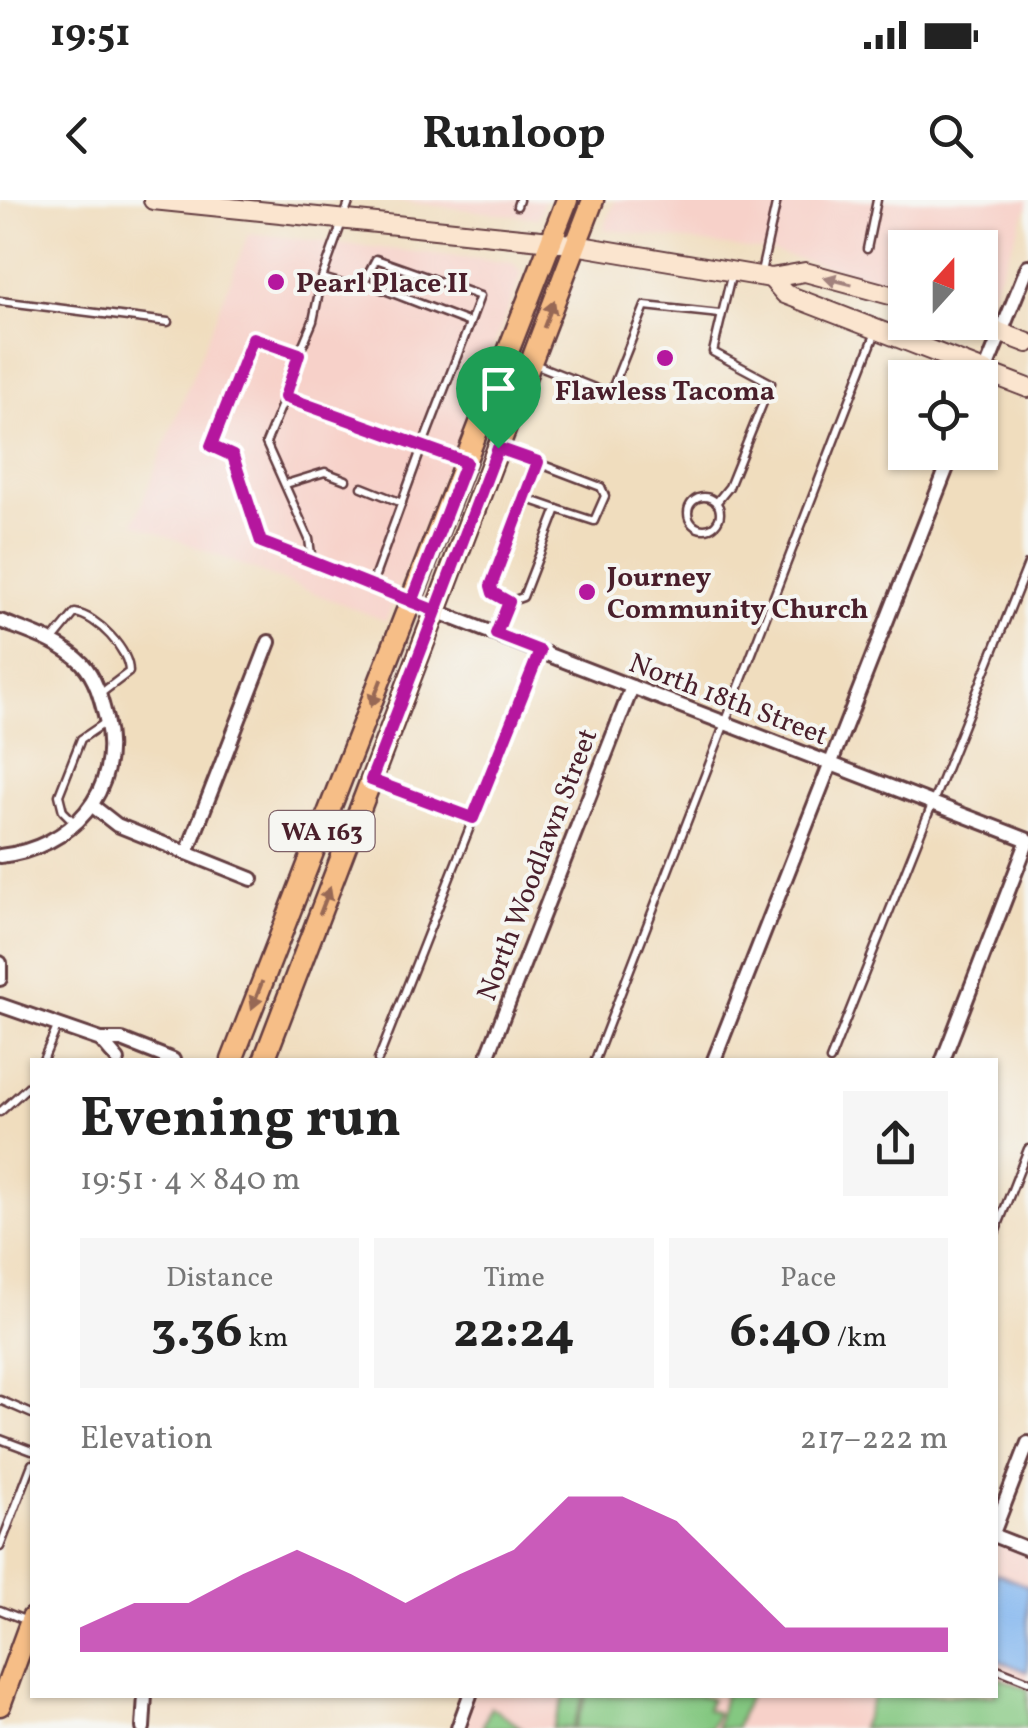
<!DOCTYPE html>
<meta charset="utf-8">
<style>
:root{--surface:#fff;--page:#f6f6f6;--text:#222;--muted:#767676;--accent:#b5179e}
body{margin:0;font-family:Vollkorn,serif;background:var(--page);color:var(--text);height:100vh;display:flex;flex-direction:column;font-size:38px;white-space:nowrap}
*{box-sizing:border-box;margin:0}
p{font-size:32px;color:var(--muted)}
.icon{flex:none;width:55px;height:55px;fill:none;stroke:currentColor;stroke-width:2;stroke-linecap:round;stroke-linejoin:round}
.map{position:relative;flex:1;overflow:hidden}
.sheet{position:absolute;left:30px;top:858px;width:968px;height:640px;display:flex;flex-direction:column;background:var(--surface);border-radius:0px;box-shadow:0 2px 8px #0004}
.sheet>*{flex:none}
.needle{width:65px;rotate:21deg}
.fabs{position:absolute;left:888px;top:30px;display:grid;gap:20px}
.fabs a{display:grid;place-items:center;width:110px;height:110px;border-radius:0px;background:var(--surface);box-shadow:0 2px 8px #0004;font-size:50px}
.pin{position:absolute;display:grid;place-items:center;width:85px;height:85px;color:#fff;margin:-102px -42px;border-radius:50% 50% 50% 0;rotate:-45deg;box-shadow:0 0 10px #0007}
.pin .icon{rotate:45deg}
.round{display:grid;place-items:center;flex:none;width:105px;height:105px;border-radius:0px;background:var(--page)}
.headline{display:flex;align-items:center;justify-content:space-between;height:170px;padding:0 50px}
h1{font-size:55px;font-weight:700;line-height:75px}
.metrics{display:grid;grid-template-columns:repeat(3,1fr);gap:15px;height:170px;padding:10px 50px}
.metrics div{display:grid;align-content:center;border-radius:0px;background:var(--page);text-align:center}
.metrics b{font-size:50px;font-weight:700}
.metrics small{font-size:28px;font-weight:400}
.metrics p{font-size:28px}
.chart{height:280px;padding:20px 50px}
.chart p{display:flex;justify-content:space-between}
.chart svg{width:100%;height:180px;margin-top:10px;fill:var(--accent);opacity:.7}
.status{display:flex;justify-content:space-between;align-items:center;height:70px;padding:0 50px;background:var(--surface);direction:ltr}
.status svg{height:28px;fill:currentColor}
header{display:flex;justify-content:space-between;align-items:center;height:130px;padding:0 50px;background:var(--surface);font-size:45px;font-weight:700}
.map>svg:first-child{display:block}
.built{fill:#f7d1c9}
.green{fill:#84c881;stroke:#677456;stroke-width:2.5}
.water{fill:#81b5ef;stroke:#666a8d;stroke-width:2.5}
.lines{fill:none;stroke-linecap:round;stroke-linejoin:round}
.lane-casing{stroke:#633c41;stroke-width:11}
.street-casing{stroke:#633c41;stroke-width:18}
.secondary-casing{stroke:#633c41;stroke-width:22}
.primary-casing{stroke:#633c41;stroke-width:25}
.lane{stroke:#fff;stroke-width:6}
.street{stroke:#fff;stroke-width:12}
.secondary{stroke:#fbe5cf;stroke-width:18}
.primary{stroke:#f6be87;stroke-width:20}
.oneway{fill:#a2827d}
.oneway2{fill:#976754}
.route-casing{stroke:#fff;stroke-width:20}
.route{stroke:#b5179e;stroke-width:12}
.poi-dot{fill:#b5179e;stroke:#f6f6f2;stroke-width:4}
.labels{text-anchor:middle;stroke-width:8;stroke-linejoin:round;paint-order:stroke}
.shield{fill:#f6f6f2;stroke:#7e6067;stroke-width:2.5}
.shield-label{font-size:25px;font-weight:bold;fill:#4a1f2b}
.poi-label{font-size:28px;font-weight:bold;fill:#4a1f2b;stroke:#f6f6f2;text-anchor:start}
.street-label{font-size:28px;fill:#4a1f2b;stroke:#f6f6f2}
</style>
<div class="status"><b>19:51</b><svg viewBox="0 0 49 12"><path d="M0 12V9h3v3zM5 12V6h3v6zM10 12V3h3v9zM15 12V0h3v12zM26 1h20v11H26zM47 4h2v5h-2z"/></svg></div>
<header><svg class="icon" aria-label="back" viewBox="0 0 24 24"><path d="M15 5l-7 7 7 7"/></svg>Runloop<svg class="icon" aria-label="search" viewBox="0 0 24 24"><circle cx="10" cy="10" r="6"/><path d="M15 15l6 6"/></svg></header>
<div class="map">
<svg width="1028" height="1528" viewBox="0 0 1028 1528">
<rect width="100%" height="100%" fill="#f6f6f2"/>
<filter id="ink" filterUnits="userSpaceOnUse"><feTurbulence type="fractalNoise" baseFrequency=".01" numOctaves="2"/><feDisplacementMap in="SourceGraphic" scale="20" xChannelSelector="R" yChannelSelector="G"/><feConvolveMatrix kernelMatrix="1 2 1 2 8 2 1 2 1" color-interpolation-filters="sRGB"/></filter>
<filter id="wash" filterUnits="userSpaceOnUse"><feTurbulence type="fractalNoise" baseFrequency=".0048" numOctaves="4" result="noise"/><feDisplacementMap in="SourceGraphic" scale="40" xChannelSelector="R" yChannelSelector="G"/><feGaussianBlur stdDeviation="2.25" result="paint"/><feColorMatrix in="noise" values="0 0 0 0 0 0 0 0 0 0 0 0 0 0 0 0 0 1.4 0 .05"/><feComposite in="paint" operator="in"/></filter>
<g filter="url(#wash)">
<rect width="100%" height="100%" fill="#f0ddbe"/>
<g class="built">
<path d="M 387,0 L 544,0 L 538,18 Z"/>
<path d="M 615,0 L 1028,0 L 1028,6 L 984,112 L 980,111 L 980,48 L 905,48 L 905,87 L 776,53 L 604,29 Z"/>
<path d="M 249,33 L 513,63 L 522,74 L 386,421 L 134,323 Z"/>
<path d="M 995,1336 L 1028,1349 L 1028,1528 L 458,1528 L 470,1495 L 995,1495 Z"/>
</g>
<g class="green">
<path d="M 995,1476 L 1028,1489 L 1028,1528 L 861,1528 L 874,1495 L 995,1495 Z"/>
<path d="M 565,1495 L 584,1495 L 572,1528 L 552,1528 Z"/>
<path d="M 587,1495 L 699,1495 L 711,1499 L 707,1509 L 717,1513 L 711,1528 L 574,1528 Z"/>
<path d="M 724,1495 L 749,1495 L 736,1528 L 717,1528 Z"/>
<path d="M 491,1507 L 522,1528 L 482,1528 Z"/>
</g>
<path class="water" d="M 995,1373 L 1028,1386 L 1028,1472 L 995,1459 Z"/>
</g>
<g filter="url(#ink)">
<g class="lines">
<defs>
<g id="lane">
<path d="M 350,0 L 322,78 L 346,85 L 364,82 L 470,123 L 480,96 L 376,59 L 364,82"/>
<path d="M 517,6 L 519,0"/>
<path d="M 867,49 L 877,0"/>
<path d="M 761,72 L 777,0"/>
<path d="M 322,78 L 313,121 L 299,154 L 253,138 L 211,246 L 233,256 L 261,343 L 408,400"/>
<path d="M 0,101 L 168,122"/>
<path d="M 299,155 L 285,197 L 422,247 L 470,123"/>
<path d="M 537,165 L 610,194 L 645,106 L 720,114"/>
<path d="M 285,197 L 266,243 L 309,339 L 312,362"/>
<path d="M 286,284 L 325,272 L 346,280"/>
<path d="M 362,287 L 402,303"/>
<circle cx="704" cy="313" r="16"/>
<path d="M 525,298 L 557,309"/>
<path d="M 716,303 L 729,287 L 771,183 L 713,152 L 732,72"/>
<path d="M 372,384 L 422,247 L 463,261"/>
<path d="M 509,402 L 493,393 L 491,386 L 538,262"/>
<path d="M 497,433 L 509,402 L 523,397 L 557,309 L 594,321 L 605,296 L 601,287 L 501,249"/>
<path d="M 52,441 L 75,413 C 97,416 129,450 129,472 L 100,494"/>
<path d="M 377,582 L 473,619"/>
<path d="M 74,622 L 63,611 L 59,595 L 81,539 L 106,522"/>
<path d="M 43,860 L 58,825"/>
<path d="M 378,860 L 539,452"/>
<path d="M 595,860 L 876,132"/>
<path d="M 830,860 L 1028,364"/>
<path d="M 0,912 L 32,883"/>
<path d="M 995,1033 L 1028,949"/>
<path d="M 0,1200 L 32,1214"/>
<path d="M 0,1239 L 32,1251"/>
<path d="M 0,1347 L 32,1264"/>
<path d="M 0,1410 L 27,1421"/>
<path d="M 995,1468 L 1028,1481"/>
</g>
<g id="street">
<path d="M 980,184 L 1028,66"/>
<path d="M 412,402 L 1028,640 L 943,860"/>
<path d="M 0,421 C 28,432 60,441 82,463 C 96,478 101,499 106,519 C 123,592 71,648 0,656"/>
<path d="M 94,607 L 117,625 L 252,679"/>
<path d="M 187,653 L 269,442"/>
<path d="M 0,763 L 0,779"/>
<path d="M 0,805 L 101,840 L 122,840 L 173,860"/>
<path d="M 101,840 L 118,860"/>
<path d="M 486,860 L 632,487"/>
<path d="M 714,860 L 953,252"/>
<path d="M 995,1328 L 1028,1243"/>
<path d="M 995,1336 L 1028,1349"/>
<path d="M 143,1528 L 145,1495"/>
<path d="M 458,1528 L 470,1495"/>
</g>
<g id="secondary">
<path d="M 153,0 L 551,41 L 771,78 L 805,72 L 905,99"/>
<path d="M 771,78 L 785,94 L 1028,188"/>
<path d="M 973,122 L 1028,143"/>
</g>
<g id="primary">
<path d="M 232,860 L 567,0"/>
<path d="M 264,860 L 593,0"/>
<path d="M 0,1505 L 32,1418"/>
</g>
</defs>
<use href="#lane" class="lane-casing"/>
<use href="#street" class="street-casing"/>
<use href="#secondary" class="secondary-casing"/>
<use href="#primary" class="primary-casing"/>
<use href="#lane" class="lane"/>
<use href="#street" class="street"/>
<use href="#secondary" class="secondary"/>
<use href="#primary" class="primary"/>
</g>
<defs><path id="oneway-solid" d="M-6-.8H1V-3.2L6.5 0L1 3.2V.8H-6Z" transform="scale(2.5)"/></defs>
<use class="oneway" href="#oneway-solid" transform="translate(838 81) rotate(-166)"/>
<g class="oneway2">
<use href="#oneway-solid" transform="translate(549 114) rotate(-69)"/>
<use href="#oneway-solid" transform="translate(376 493) rotate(111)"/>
<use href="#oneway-solid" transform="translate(325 701) rotate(-69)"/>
<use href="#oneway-solid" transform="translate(257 795) rotate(111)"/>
</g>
</g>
<g class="lines" filter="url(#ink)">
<defs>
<path id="route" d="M 498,248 L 436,411 C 377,388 320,364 261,342 L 233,256 L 211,246 L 253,138 L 299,154 L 285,197 L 466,262 L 412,402 L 436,411 L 371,580 L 473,618 L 540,451 L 496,434 L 509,402 L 493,393 L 491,386 L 538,262 L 498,248"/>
</defs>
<use href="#route" class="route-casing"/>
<use href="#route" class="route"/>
</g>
<g class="poi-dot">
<circle cx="276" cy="82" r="10"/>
<circle cx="665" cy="158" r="10"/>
<circle cx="587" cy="392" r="10"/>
</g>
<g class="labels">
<rect class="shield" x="269.5" y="611" width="105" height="40" rx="8"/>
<g class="shield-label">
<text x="322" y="640">WA 163</text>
</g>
<g class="poi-label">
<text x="296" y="92">Pearl Place II</text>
<text x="665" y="200" text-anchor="middle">Flawless Tacoma</text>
<text x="607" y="386">Journey<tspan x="607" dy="32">Community Church</tspan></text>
</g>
<g class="street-label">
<text transform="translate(729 498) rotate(21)" y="10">North 18th Street</text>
<text transform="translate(536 664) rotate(-69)" y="10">North Woodlawn Street</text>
</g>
</g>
</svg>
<div class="fabs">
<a><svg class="needle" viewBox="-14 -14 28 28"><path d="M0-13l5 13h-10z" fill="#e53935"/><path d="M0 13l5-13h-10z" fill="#767676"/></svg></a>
<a><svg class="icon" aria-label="locate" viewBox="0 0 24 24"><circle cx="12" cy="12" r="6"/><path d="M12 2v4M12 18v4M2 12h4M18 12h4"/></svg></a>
</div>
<div class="pin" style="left:498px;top:248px;background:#1e9e55"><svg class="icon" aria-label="arrive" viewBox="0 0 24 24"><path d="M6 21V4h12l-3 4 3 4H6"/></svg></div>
<section class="sheet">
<div class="headline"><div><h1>Evening run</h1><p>19:51 · 4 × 840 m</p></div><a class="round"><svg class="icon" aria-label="share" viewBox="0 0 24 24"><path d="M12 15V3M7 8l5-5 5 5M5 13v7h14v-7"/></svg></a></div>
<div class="metrics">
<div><p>Distance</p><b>3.36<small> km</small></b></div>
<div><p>Time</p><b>22:24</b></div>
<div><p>Pace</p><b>6:40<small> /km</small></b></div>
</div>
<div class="chart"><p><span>Elevation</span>217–222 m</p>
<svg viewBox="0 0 160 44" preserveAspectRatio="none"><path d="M0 44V38L10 32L20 32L30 25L40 19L50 25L60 32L70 25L80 19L90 6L100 6L110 12L120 25L130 38L140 38L150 38L160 38V44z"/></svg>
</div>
</section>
</div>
